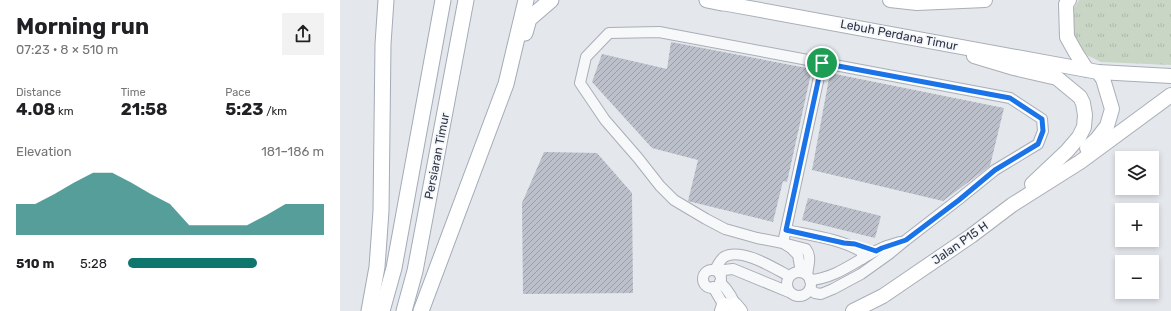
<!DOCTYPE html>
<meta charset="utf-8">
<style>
:root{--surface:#fff;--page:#f2f2f2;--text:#202124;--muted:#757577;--accent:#0f766e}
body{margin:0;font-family:Rubik,sans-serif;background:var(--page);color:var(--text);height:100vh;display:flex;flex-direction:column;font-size:15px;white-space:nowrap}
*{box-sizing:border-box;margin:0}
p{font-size:13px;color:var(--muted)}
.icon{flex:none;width:22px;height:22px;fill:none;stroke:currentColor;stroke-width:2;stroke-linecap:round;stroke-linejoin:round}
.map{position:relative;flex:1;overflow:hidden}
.sheet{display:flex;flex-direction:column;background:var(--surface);width:340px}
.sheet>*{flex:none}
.buttons{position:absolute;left:775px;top:151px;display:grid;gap:8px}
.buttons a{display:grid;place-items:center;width:44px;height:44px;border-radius:0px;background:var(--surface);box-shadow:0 2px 6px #0003;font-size:20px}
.pin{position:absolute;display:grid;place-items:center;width:34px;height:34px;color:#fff;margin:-17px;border:2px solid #fff;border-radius:50%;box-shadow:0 1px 4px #0007}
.round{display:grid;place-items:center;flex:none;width:42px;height:42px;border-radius:0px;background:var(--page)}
.overview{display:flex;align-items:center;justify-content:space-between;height:68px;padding:0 16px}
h1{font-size:22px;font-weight:700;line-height:30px}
.figures{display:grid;grid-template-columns:repeat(3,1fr);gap:6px;height:68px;padding:4px 16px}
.figures div{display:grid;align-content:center}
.figures b{font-size:17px;font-weight:700}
.figures small{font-size:11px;font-weight:400}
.figures p{font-size:11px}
.chart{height:112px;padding:8px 16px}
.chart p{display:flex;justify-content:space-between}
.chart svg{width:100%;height:72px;margin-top:4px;fill:var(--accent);opacity:.7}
ul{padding:0 16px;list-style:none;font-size:13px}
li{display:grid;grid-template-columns:64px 48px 1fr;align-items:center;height:30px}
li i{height:10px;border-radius:5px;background:var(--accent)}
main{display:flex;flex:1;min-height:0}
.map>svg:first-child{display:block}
.grass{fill:url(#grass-tufts)}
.building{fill:url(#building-hatch)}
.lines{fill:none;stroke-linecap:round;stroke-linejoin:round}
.street-casing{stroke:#a9aeb7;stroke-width:12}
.secondary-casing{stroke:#a9aeb7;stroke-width:16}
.primary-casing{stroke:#a3abb8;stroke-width:17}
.street{stroke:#f7f8fa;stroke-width:10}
.secondary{stroke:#fff;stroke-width:14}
.primary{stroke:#fff;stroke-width:15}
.route-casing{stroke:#fff;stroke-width:8}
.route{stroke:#1a73e8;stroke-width:5}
.labels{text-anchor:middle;stroke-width:3.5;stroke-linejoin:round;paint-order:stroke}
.street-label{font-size:12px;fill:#2b3445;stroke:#f4f6f9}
</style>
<main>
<section class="sheet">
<div class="overview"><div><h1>Morning run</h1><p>07:23 · 8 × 510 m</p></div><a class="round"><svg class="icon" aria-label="share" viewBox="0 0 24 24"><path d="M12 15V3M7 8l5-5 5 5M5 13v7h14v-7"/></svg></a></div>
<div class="figures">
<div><p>Distance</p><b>4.08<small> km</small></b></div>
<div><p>Time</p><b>21:58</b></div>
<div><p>Pace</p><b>5:23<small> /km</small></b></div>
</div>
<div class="chart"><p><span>Elevation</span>181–186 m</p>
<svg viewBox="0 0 160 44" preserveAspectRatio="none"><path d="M0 44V25L10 25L20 19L30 12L40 6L50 6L60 12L70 19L80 25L90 38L100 38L110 38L120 38L130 32L140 25L150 25L160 25V44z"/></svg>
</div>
<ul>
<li><b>510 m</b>5:28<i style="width:66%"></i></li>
</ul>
</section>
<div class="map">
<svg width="831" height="311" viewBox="0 0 831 311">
<defs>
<pattern id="grass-tufts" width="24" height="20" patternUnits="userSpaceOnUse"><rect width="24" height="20" fill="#c9d6c5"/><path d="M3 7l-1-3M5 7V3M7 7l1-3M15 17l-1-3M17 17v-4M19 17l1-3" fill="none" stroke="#adb8ab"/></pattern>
<pattern id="building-hatch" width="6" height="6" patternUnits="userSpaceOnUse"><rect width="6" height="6" fill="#bbc0ca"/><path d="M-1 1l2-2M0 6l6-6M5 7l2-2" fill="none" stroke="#989da6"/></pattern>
</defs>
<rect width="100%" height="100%" fill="#e4e7ec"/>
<path class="grass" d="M 739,0 L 831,0 L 831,65 L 761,62 L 745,54 L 733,39 L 732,26 L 734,8 Z"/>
<g class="building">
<path d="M 331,42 L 472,69 L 447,182 L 443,181 L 433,222 L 348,201 L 358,160 L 312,148 L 252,82 L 262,54 L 327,69 Z"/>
<path d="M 490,73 L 664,108 L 650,166 L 603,201 L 472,170 Z"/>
<path d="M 204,152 L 257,153 L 292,193 L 293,293 L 183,294 L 182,203 Z"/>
<path d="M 468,198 L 541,216 L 535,238 L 462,220 Z"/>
</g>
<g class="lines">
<defs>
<g id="street">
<path d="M 446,230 C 469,235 502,239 522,252 L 522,259"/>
<path d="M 375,270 C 377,266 380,260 384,257 C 401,247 434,268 449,276"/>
<circle cx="372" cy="279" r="9"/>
<circle cx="459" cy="284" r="12"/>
<path d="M 461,272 L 458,255 L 451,248 L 443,243 L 417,238 L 385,229 L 366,219 L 334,200 L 320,186 L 298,158 L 265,120 L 240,83 L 246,57 L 269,33 L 319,32 L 670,98 L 702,119 L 703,131 L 698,144 L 655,170 L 619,199 L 566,240 L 549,254 L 521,274 L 493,289 L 481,294 L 475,293 L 470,289"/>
<path d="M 380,275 L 384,270 L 393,269 L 449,292"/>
<path d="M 467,275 C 468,266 472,257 466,249 L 443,243 L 482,63"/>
<path d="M 470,280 C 496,279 519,258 542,248 C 548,245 554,244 560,242"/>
<path d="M 380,282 C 388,290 394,299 397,310"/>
<path d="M 373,287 L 387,311"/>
</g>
<g id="secondary">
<path d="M 372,0 L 382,3 L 758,72 L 831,76"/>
<path d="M 550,0 L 577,3 L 645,0"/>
<path d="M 729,0 L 726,4 L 727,37 L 736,53 L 747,70"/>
<path d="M 634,56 L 674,68 L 717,78 L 740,97 L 743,103 L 745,115 L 744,127 L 739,137 L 727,151 L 692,184"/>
<path d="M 747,148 L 757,139 L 767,126 L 772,109 L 763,79 L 758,72"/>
<path d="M 395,305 L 400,311"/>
<path d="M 382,311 L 384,305"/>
<path d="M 513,311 L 543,296 L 631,236 L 672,205 L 740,162 L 831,95"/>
</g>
<g id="primary">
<path d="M 367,0 L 382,3"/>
<path d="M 185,33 L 189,19 L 211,0"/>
<path d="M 29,311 L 37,267 L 41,211 L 43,44 L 46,0"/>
<path d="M 42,311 L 54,268 L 103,0"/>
<path d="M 64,311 L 75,271 L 126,0"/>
<path d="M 81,311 L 166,84 L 186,0"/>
</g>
</defs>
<use href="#street" class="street-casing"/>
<use href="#secondary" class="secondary-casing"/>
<use href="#primary" class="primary-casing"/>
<use href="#street" class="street"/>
<use href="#secondary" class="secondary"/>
<use href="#primary" class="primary"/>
</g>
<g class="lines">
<defs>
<path id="route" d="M 482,63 L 670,98 L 702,119 L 703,131 L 698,144 L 655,170 L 619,200 L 566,240 L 542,248 L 536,251 L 515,244 L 504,243 L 446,230 Z"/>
</defs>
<use href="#route" class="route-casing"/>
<use href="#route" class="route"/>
</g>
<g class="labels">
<g class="street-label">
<text transform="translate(559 35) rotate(11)" y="4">Lebuh Perdana Timur</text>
<text transform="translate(97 156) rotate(-79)" y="4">Persiaran Timur</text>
<text transform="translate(620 243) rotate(-35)" y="4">Jalan P15 H</text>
</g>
</g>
</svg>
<div class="buttons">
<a><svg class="icon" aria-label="layers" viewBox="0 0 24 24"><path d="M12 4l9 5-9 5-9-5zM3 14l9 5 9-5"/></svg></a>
<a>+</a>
<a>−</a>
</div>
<div class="pin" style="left:482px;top:63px;background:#1e9e55"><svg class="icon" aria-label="arrive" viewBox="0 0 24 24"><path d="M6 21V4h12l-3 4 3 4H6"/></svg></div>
</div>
</main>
